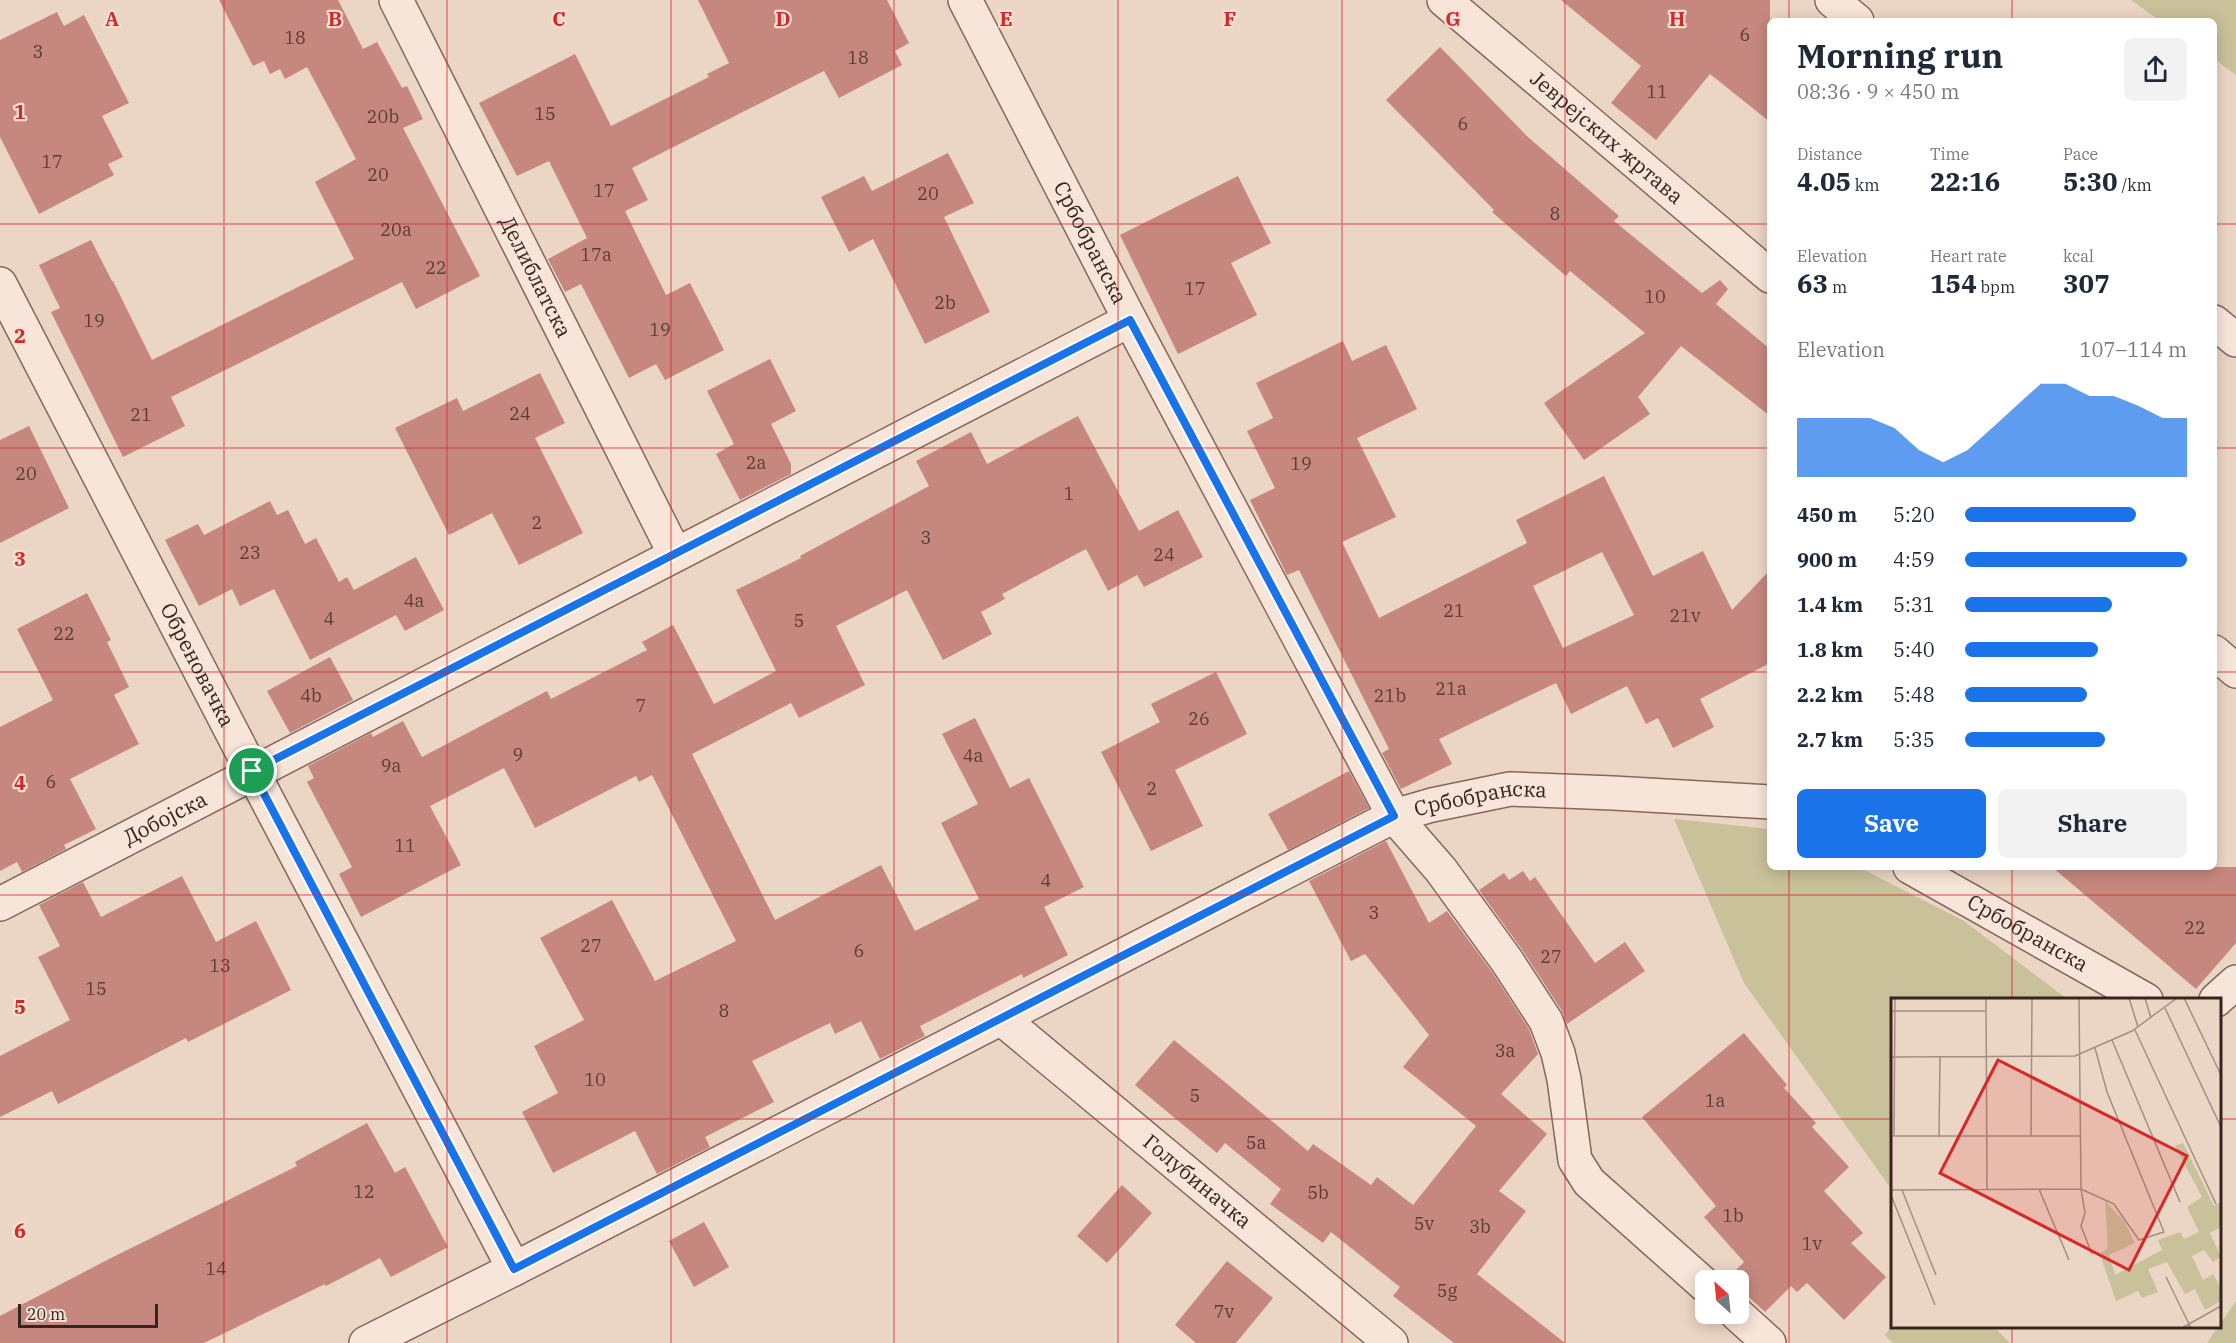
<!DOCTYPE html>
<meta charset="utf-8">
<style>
:root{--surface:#fff;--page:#f2f2f3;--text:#1f2937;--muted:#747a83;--accent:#1a73e8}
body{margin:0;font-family:"IBM Plex Serif",serif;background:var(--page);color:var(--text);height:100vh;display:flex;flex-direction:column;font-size:22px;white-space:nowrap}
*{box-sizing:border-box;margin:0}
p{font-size:20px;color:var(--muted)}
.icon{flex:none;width:33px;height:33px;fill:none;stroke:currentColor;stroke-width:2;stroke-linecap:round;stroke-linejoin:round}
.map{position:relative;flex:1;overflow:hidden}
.drawer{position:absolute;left:1767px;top:18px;width:450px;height:852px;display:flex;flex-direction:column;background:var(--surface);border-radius:9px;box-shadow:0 3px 15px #0003}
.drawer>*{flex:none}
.needle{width:39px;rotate:333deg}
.buttons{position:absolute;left:1695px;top:1270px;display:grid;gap:12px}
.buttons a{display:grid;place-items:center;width:54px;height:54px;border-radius:9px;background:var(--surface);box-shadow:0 3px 15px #0003;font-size:30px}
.scale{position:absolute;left:18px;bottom:15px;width:140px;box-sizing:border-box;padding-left:6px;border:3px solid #36241f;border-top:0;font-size:16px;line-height:21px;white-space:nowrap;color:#36241f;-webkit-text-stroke:4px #f3e2d4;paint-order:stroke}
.pin{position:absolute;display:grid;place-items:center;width:51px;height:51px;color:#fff;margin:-26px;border:3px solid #fff;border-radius:50%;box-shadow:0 2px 6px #0007}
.round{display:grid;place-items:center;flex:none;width:63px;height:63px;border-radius:9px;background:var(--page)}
.summary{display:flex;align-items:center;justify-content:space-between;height:102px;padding:0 30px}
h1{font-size:33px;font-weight:800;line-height:45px}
.figures{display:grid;grid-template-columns:repeat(3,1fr);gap:9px;height:102px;padding:6px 30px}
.figures div{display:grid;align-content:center}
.figures b{font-size:26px;font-weight:800}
.figures small{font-size:16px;font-weight:400}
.figures p{font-size:16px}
.chart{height:168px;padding:12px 30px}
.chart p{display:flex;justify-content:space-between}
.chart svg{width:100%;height:108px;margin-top:6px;fill:var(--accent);opacity:.7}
.button{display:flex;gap:12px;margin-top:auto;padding:12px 30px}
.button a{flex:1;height:69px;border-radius:9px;background:var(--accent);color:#fff;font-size:24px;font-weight:800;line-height:69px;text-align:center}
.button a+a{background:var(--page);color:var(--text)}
ul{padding:0 30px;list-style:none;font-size:20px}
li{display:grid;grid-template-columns:96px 72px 1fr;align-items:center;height:45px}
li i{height:15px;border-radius:8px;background:var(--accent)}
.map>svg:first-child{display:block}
.green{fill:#c8c19a}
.building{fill:#c6887e;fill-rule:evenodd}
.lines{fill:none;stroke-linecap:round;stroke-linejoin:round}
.minor-casing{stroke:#85675c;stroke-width:36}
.minor{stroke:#f6e5d8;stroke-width:33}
.route-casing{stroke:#fff;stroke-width:12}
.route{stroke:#1a73e8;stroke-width:8}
.grid{fill:none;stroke:#d62828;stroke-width:1.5;stroke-opacity:0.55}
.labels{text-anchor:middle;stroke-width:4.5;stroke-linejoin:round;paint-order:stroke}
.number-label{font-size:18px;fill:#5a3d37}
.street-label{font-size:21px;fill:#36241f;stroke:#f3e2d4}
.inset-road{fill:none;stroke:#a38e83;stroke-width:1.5}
.view{fill:#d62828;fill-opacity:0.15;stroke:#d62828;stroke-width:3}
.inset-edge{fill:none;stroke:#36241f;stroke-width:3}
.grid-label{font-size:20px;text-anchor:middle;font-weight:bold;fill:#d62828;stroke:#f3e2d4;stroke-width:4.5;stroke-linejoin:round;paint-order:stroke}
</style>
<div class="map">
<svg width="2236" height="1343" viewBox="0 0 2236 1343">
<rect width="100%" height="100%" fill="#ebd5c5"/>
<g class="green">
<path d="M 2131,0 L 2236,0 L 2236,75 L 2214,59 L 2214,21 L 2160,21 Z"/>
<path d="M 1674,819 L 1770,829 L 1770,867 L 1858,867 L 1964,921 L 2067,999 L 1892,1000 L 1892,1190 L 1744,983 Z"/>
<path d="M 2236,1301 L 2236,1343 L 2207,1343 Z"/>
<path d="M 1892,1326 L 1994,1327 L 2010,1343 L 1893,1343 L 1885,1335 Z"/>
</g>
<g class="building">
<path d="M 219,0 L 338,0 L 363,49 L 377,42 L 402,88 L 407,86 L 423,119 L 403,128 L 480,276 L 416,309 L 402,282 L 171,397 L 185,426 L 123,457 L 51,312 L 60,308 L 39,265 L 91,240 L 112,281 L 113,281 L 152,360 L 354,259 L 315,182 L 356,159 L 307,67 L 285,79 L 280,69 L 270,74 L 264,61 L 253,66 Z"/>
<path d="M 698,0 L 887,0 L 909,43 L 895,51 L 902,65 L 839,98 L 824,71 L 632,168 L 648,200 L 625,211 L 666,295 L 690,283 L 724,350 L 665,380 L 656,364 L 629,378 L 581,284 L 565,292 L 548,259 L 587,238 L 549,161 L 517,176 L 479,103 L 575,54 L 611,126 L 709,77 L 707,74 L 729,63 Z"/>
<path d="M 1561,0 L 1770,0 L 1770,122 L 1710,74 L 1656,140 L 1611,103 L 1641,66 Z"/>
<path d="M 57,12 L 64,26 L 84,15 L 129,103 L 102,116 L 123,157 L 108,164 L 114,175 L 39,214 L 0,137 L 0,40 Z"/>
<path d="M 1440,47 L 1528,137 L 1619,216 L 1614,221 L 1702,293 L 1720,280 L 1728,289 L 1716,304 L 1770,349 L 1770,416 L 1681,346 L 1638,397 L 1650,414 L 1584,460 L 1544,403 L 1645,333 L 1570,271 L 1566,276 L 1492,212 L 1494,210 L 1386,100 Z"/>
<path d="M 948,153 L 974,203 L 944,217 L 990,312 L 925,344 L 873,239 L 849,252 L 821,197 L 864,176 L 872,191 Z"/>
<path d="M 1238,176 L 1271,243 L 1231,263 L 1257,315 L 1178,354 L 1120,235 Z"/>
<path d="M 1343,341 L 1352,361 L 1386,345 L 1417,409 L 1357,438 L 1396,517 L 1342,542 L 1379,618 L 1527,543 L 1516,520 L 1604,476 L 1653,576 L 1703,551 L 1732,610 L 1770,570 L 1770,663 L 1700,699 L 1714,727 L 1673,748 L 1658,718 L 1646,724 L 1627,686 L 1571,714 L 1556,683 L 1439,739 L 1452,764 L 1401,789 L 1382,753 L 1389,749 L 1299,570 L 1287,575 L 1250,500 L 1275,488 L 1247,431 L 1273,418 L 1256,383 ZM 1602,552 L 1634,615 L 1563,648 L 1533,586 Z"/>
<path d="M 770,359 L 796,411 L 771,424 L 791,464 L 791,474 L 740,500 L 716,454 L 734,444 L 707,391 Z"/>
<path d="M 540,373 L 565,423 L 535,438 L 583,533 L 519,565 L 492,513 L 449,535 L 395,428 L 457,398 L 463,411 Z"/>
<path d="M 1078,416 L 1139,531 L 1178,510 L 1203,557 L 1144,587 L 1137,575 L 1108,591 L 1086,549 L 1002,594 L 1005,599 L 981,612 L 992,634 L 943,660 L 907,590 L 836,626 L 865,685 L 799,718 L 791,703 L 692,754 L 775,920 L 881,865 L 915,931 L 979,899 L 941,823 L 978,804 L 942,734 L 975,718 L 1010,788 L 1029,778 L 1084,887 L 1044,907 L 1068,955 L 1023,978 L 1022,974 L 920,1026 L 925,1036 L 880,1059 L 861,1021 L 835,1034 L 830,1023 L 752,1061 L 774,1102 L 705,1137 L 710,1147 L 657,1174 L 635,1131 L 553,1173 L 522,1112 L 558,1093 L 534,1046 L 584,1020 L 540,938 L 612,900 L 655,981 L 736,941 L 652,775 L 639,782 L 636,776 L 535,828 L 504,768 L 430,806 L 461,865 L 361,917 L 339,874 L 352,867 L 307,782 L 314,778 L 308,766 L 371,733 L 373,737 L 403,721 L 422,757 L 547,691 L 551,699 L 647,650 L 642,642 L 673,625 L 714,704 L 776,671 L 736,590 L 801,558 L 800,556 L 929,486 L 916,461 L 971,432 L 987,464 Z"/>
<path d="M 29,426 L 69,508 L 0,543 L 0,440 Z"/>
<path d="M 270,501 L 277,515 L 288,510 L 305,544 L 316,538 L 339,582 L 347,577 L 354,590 L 416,557 L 444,610 L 405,631 L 396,615 L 310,660 L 274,589 L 240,606 L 232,589 L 199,606 L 165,540 L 198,524 L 204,535 Z"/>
<path d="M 87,593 L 111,640 L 107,642 L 129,687 L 114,695 L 139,744 L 70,779 L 96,829 L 64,845 L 66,849 L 22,872 L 17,862 L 0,871 L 0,727 L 53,700 L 17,629 Z"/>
<path d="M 330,657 L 353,700 L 290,733 L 267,691 Z"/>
<path d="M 1216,672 L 1247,734 L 1175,770 L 1203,826 L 1151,851 L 1101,752 L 1160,722 L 1151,704 Z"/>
<path d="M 1349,771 L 1369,808 L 1288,850 L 1268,814 Z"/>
<path d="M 1386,841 L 1429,923 L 1447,911 L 1492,972 L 1529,1029 L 1538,1054 L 1501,1094 L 1547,1134 L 1499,1191 L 1526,1211 L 1477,1274 L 1565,1343 L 1454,1343 L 1393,1296 L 1400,1287 L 1331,1232 L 1323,1243 L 1270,1204 L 1281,1189 L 1225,1143 L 1217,1153 L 1135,1085 L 1174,1040 L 1308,1151 L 1313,1144 L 1371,1185 L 1377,1177 L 1413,1205 L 1476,1126 L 1403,1067 L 1429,1035 L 1365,954 L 1351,961 L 1309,881 Z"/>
<path d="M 2052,867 L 2236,867 L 2236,943 L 2196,989 Z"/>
<path d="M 1523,871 L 1530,881 L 1535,877 L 1595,963 L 1625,942 L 1645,971 L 1567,1024 L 1562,1011 L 1523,951 L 1479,890 L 1504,873 L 1509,880 Z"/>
<path d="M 182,876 L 216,942 L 256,921 L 291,990 L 188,1042 L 186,1038 L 58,1104 L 52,1091 L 0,1117 L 0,1056 L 70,1020 L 38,957 L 60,946 L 39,905 L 83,882 L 101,917 Z"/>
<path d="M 1744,1033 L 1787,1085 L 1784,1088 L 1816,1123 L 1812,1127 L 1849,1167 L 1824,1191 L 1863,1233 L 1851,1243 L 1886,1277 L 1844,1320 L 1807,1283 L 1797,1292 L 1791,1286 L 1765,1312 L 1738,1287 L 1738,1281 L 1733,1281 L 1729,1277 L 1744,1262 L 1704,1217 L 1716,1206 L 1642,1117 Z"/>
<path d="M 367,1123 L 395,1173 L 405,1167 L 448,1247 L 391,1277 L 380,1258 L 326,1286 L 325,1284 L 204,1343 L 0,1343 L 0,1316 L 107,1260 L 297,1166 L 295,1162 Z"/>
<path d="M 1122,1185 L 1152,1213 L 1107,1263 L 1077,1236 Z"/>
<path d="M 704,1222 L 729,1267 L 694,1287 L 669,1241 Z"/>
<path d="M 1227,1261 L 1273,1298 L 1236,1343 L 1196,1343 L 1175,1325 Z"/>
</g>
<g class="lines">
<defs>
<g id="minor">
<path id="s1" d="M 396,0 L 675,554"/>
<path id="s2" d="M 965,0 L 1130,320 L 1394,816 L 1441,870 L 1507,961 L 1546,1021 L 1558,1053 L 1564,1079 L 1575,1160 L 1589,1182 L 1706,1286"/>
<path id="s3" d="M 1444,0 L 1770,276"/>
<path d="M 1832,0 L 1857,21"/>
<path id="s4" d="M 0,284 L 252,771 L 514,1269"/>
<path d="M 2214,322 L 2236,340"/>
<path d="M 2214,652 L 2236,671"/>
<path id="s5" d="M 1910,867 L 2146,1000"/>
<path id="s6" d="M 0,904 L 1130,320"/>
<path d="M 2216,1000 L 2236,982"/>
<path id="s7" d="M 1002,1019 L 1391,1343"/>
<path d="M 1737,1314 L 1769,1343"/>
<path id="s8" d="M 366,1343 L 514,1269 L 1394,816 L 1432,805 L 1510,789 L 1613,793 L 1770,802"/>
</g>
</defs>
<use href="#minor" class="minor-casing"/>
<use href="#minor" class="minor"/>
</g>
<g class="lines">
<defs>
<path id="route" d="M 1130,320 L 1394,816 L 514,1269 L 252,771 Z"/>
</defs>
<use href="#route" class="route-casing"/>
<use href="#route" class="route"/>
</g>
<path class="grid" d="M 224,0 L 224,1343M 447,0 L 447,1343M 671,0 L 671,1343M 894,0 L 894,1343M 1118,0 L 1118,1343M 1342,0 L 1342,1343M 1565,0 L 1565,1343M 1789,0 L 1789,21M 2012,0 L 2012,21M 0,224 L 1770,224M 2214,224 L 2236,224M 0,448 L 1770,448M 2214,448 L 2236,448M 0,672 L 1770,672M 2214,672 L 2236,672M 1789,867 L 1789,1343M 2012,867 L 2012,1000M 0,895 L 2236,895M 0,1119 L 1892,1119M 2220,1119 L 2236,1119M 2012,1326 L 2012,1343"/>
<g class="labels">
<g class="number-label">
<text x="1745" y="41">6</text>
<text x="295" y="44">18</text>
<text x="38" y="58">3</text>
<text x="858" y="64">18</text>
<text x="1657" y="98">11</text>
<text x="545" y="120">15</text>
<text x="383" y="123">20b</text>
<text x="1463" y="130">6</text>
<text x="52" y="168">17</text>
<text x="378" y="181">20</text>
<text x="604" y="197">17</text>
<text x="928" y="200">20</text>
<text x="1555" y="220">8</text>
<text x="396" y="236">20a</text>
<text x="596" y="261">17a</text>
<text x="436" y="274">22</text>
<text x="1195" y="295">17</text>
<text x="1655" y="303">10</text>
<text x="945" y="309">2b</text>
<text x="94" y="327">19</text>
<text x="660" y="336">19</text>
<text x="520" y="420">24</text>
<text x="141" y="421">21</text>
<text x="756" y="469">2a</text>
<text x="1301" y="470">19</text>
<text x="26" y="480">20</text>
<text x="1069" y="500">1</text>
<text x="537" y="529">2</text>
<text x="926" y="544">3</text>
<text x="250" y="559">23</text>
<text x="1164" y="561">24</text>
<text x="414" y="607">4a</text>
<text x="1454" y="617">21</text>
<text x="1685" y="622">21v</text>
<text x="329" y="625">4</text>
<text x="799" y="627">5</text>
<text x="64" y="640">22</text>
<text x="1451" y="695">21a</text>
<text x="311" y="702">4b</text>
<text x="1390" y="702">21b</text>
<text x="641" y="712">7</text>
<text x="1199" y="725">26</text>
<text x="518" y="761">9</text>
<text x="973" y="762">4a</text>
<text x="391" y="772">9a</text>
<text x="51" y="788">6</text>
<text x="1152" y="795">2</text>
<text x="405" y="852">11</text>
<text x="1046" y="887">4</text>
<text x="1374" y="919">3</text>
<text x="2195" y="934">22</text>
<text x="591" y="952">27</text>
<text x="859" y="957">6</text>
<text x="1551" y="963">27</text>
<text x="220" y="972">13</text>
<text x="96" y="995">15</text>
<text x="724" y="1017">8</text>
<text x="1505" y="1057">3a</text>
<text x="595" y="1086">10</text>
<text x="1195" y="1102">5</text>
<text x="1715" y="1107">1a</text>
<text x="1256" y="1149">5a</text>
<text x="364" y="1198">12</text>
<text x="1318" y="1199">5b</text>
<text x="1733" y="1222">1b</text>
<text x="1424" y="1230">5v</text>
<text x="1480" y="1233">3b</text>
<text x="1812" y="1250">1v</text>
<text x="216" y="1275">14</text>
<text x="1447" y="1297">5g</text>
<text x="1224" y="1318">7v</text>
</g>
<g class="street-label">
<text dy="7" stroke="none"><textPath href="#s3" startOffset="213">Јеврејских жртава</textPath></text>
<text dy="7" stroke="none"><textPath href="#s2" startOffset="273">Србобранска</textPath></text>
<text dy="7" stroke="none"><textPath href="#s1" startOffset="310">Делиблатска</textPath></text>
<text dy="7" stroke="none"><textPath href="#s4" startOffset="429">Обреновачка</textPath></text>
<text dy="7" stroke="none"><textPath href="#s8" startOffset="1244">Србобранска</textPath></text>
<text dy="7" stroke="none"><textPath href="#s6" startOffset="186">Добојска</textPath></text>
<text dy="7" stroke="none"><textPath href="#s5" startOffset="135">Србобранска</textPath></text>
<text dy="7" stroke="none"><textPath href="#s7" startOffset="254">Голубиначка</textPath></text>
</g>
</g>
<g transform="translate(1891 998)">
<rect width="330" height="330" fill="#ebd5c5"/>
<path d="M 292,145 L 323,208 L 330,204 L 330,229 L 319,235 L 330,259 L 322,264 L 313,252 L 301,258 L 312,282 L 322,276 L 330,290 L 330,303 L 314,312 L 304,291 L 294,296 L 276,264 L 257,271 L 267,294 L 251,300 L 247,293 L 225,303 L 209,256 L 217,250 L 214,203 L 234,224 L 244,245 L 218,257 L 224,277 L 271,252 L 267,242 L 289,234 L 293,241 L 308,234 L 296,209 L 311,199 L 284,148 Z" fill="#c8c19a"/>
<path class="inset-road" d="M 95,0 L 96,191M 188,0 L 190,191 L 194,215 L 190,228 L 201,256M 238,0 L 247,29M 254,0 L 260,20M 293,0 L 330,77M 274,10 L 330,129M 0,13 L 95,13M 244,32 L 325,206M 221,42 L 289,204M 0,59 L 184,58 L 241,33 L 286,0M 0,138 L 189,138M 3,138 L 4,0M 140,138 L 141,0M 48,139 L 49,59M 148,191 L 178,262M 0,192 L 190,191 L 223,206 L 248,242 L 273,234 L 216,94 L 204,50M 11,192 L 45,277M 0,197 L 44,307M 275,279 L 300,330M 291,330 L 330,308"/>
<path class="view" d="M 107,62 L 296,158 L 238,272 L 49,175 Z"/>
<rect width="330" height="330" class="inset-edge"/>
</g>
<g class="grid-label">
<text x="112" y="26">A</text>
<text x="335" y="26">B</text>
<text x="559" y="26">C</text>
<text x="783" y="26">D</text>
<text x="1006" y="26">E</text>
<text x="1230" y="26">F</text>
<text x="1453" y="26">G</text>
<text x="1677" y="26">H</text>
<text x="20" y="119">1</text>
<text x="20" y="343">2</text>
<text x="20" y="566">3</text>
<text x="20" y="790">4</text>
<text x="20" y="1014">5</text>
<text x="20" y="1238">6</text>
</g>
</svg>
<div class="buttons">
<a><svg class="needle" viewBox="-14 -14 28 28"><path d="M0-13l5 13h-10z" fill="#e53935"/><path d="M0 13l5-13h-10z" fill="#747a83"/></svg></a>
</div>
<div class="scale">20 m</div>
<div class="pin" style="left:252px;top:771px;background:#1e9e55"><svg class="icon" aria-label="arrive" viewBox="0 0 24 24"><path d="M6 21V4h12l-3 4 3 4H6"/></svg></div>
<section class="drawer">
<div class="summary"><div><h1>Morning run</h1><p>08:36 · 9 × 450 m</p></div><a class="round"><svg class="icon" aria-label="share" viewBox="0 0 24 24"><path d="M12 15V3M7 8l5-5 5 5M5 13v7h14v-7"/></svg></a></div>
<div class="figures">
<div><p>Distance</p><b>4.05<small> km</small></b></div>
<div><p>Time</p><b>22:16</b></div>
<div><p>Pace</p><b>5:30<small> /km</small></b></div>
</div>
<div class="figures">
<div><p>Elevation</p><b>63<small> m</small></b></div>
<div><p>Heart rate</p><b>154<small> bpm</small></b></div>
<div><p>kcal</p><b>307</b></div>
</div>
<div class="chart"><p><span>Elevation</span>107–114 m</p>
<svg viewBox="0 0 160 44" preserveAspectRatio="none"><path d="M0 44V20L10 20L20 20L30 20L40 24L50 33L60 38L70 33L80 24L90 15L100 6L110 6L120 11L130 11L140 15L150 20L160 20V44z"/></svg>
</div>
<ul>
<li><b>450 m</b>5:20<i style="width:77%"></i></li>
<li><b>900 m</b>4:59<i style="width:100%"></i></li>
<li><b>1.4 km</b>5:31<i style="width:66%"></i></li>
<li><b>1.8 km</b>5:40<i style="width:60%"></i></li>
<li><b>2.2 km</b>5:48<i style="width:55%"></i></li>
<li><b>2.7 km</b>5:35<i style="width:63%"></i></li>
</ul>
<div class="button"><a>Save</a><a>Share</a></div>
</section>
</div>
